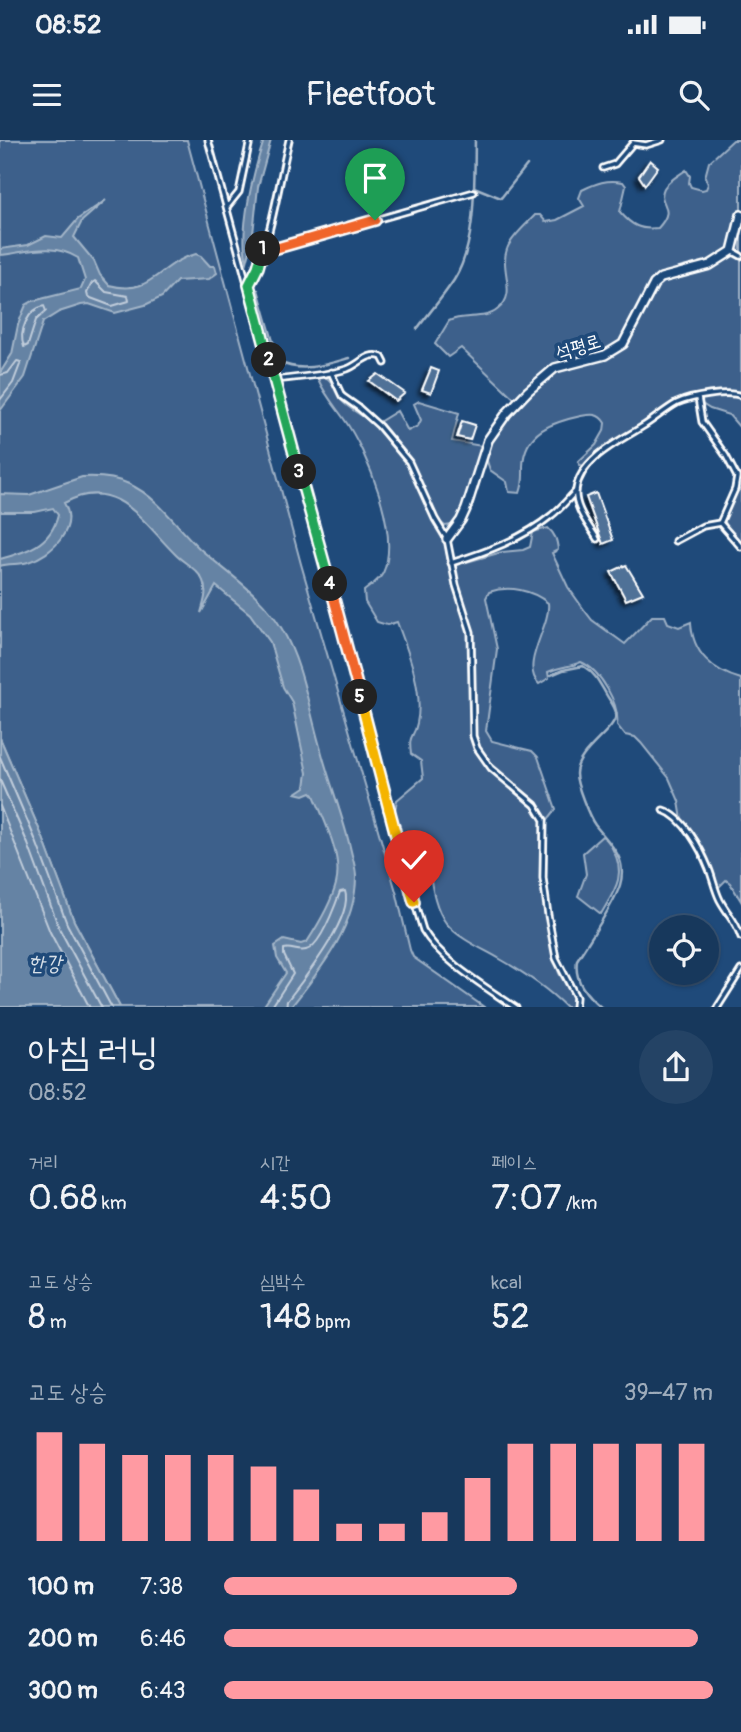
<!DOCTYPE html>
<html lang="ko">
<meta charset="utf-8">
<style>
:root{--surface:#17385c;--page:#244365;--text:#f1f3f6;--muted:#9eacbb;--line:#365272;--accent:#ff9aa2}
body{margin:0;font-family:Pangolin,"Poor Story",sans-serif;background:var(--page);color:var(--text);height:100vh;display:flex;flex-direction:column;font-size:26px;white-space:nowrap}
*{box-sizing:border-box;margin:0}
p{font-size:23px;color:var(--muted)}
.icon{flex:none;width:38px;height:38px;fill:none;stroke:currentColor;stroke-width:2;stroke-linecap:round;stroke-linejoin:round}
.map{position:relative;height:867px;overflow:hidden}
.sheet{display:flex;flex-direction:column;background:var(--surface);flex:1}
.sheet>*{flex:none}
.buttons{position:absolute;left:649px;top:775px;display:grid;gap:14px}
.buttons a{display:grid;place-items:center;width:70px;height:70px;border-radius:50%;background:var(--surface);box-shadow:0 2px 5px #0004,0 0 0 2px var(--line);font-size:35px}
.pin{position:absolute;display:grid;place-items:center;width:60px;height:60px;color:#fff;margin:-72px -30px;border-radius:50% 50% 50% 0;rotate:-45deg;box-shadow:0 0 7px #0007}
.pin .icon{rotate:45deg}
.km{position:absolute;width:35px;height:35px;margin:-18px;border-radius:50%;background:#222;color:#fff;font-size:19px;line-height:35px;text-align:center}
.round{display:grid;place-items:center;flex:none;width:74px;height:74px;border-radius:37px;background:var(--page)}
.headline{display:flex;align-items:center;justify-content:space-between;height:119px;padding:0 28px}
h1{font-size:38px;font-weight:600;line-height:52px}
.stats{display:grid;grid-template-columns:repeat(3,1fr);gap:10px;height:119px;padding:7px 28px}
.stats div{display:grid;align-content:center}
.stats b{font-size:35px;font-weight:600}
.stats small{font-size:19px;font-weight:400}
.stats p{font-size:19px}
.chart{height:196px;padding:14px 28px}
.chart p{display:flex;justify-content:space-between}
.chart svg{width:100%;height:126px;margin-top:7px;stroke:var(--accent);stroke-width:6}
ul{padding:0 28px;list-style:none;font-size:23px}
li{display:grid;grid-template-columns:112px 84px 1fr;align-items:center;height:52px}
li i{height:18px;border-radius:9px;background:var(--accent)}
.status{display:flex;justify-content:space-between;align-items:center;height:49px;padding:0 35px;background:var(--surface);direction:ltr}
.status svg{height:19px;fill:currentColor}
header{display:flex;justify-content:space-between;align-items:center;height:91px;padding:0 28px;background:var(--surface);font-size:32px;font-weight:600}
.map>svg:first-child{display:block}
.green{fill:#3c618b;stroke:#9eb0c5;stroke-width:2}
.water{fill:#6583a4;stroke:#a3b5c8;stroke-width:2}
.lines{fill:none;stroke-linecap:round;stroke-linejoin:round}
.shore{stroke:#c1cddb;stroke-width:2}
.stream{stroke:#a3b5c8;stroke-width:2.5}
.building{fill:#507197;stroke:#fff;stroke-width:2;filter:url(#shadow)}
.lane-casing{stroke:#fff;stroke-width:9}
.street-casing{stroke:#fff;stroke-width:12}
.lane{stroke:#1f4a7a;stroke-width:3.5}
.street{stroke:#1f4a7a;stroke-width:7}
.split-1-casing{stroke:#fff;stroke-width:14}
.split-2-casing{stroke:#fff;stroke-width:14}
.split-3-casing{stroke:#fff;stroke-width:14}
.split-4-casing{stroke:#fff;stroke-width:14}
.split-5-casing{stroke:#fff;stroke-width:14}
.split-6-casing{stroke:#fff;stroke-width:14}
.split-7-casing{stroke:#fff;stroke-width:14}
.split-1{stroke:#f0652b;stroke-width:9}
.split-2{stroke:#22a559;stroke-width:9}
.split-3{stroke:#22a559;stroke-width:9}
.split-4{stroke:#22a559;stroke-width:9}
.split-5{stroke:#f0652b;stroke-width:9}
.split-6{stroke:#f5b400;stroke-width:9}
.split-7{stroke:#f5b400;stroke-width:9}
.labels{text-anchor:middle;stroke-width:7;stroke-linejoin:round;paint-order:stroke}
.street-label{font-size:19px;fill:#fff;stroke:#1f4a7a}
.water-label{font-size:21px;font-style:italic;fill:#d8e0e8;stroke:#1f4a7a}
</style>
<div class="status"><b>08:52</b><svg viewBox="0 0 49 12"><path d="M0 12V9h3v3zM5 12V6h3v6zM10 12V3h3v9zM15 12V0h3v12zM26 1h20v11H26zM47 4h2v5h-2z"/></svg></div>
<header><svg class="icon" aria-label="menu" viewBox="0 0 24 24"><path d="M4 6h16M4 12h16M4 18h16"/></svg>Fleetfoot<svg class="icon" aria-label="search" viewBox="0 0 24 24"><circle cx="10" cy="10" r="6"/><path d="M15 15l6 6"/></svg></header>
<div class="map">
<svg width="741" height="868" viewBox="0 0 741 868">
<defs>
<filter id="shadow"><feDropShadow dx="-3.5" dy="3.5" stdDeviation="2" flood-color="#0009"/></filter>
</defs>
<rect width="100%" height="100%" fill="#1f4a7a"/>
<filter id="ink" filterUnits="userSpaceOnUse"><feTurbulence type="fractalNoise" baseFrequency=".0143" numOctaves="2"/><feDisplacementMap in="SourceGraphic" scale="14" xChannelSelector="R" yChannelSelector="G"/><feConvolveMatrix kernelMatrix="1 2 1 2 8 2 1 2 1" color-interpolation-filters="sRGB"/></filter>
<g filter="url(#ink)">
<g class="green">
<path d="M 0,0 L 187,0 L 301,424 L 397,755 L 410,810 L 413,817 L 484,867 L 120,867 L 74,781 L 43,698 L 0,598 Z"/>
<path d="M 733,0 L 741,0 L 741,289 L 729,275 L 710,269 L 691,257 L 678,260 L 664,269 L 613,302 L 586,326 L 580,325 L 578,322 L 596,305 L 604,291 L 605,283 C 599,273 592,274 581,276 C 553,282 524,291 523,326 C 523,336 524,342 520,353 L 509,352 L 507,342 L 490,330 L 485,315 L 495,293 L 519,263 L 461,208 L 448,217 L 435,204 L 449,181 C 463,174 485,180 497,170 C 519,154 499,131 507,109 C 511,97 527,84 535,75 L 540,75 L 546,82 L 557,80 L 584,66 L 579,58 L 582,50 C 596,43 607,39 623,42 L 626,46 L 620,72 C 632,86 640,90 658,88 C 678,66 656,65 664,48 C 669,40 679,35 686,30 L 690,36 L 689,43 L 691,47 L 702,50 L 706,49 L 708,44 L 705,37 L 709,22 Z"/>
<path d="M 320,236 C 334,237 333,251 341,260 C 350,270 365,276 374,285 L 397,271 L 408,291 L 418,286 L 421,280 L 414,264 L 419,261 L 459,273 L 452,301 L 482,306 L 458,380 L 452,385 L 445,386 L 440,382 L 436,388 L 445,403 L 449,427 L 502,412 L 523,410 L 530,407 L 533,392 L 548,388 C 555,394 557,400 558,410 L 552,413 L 568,447 L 585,471 L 592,480 L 625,504 L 652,476 L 665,476 L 668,483 L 679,487 L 691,482 C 692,513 713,531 741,539 L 741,761 L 730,743 L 726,740 L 718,748 L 710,724 L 682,680 L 679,661 L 669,638 L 641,603 L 635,597 L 625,595 L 617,585 C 620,564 600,530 581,522 C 570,527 562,526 548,532 L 549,538 L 539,544 C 519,525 551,486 548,463 C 532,450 509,445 489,452 L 486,458 L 497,509 L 486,591 L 492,601 L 532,611 L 538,617 L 556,669 L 542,687 L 542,751 L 554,818 L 559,833 L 572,856 L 572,867 L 566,867 C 548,849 523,832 500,819 C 483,809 459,799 446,783 C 434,767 431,740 427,721 L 421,716 L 407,718 L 394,674 L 397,660 L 423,638 L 421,621 L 411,614 C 408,593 414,599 417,583 C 424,552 408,511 397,482 L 387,485 L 377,482 L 365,462 L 364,451 C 371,445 379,441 383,433 C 401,395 367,311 344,279 C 335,266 325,255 318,239 Z"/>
<path d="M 741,349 L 741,403 C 717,379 723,379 737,351 Z"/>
<path d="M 602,696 C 608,700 610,704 613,710 C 627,736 614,751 601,774 L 578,756 L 586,734 L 583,713 Z"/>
</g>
<g class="water">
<path d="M 264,0 L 271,0 L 258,47 L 252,103 L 247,122 C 238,91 254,30 264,0 Z"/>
<path d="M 106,60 L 82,81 L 74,97 L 94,121 L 100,135 L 109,145 C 153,157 158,123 196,114 L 201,116 L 210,126 L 215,126 L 217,133 L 209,139 L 177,141 L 162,157 L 145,165 L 115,173 L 89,164 L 81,165 L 59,172 L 43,182 L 25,237 L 0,271 L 0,233 L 12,214 L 18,185 L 23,172 L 26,165 L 33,161 L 81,149 L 85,140 L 78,118 C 53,102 27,112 0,115 L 0,109 L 28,105 L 46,96 L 62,98 L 78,79 Z"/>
<path d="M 82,337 C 98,336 114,337 129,344 C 158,357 176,386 199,408 C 228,434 262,454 282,489 C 303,525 309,570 321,610 C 330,644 343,676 351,711 C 353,720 356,728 356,737 C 356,787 320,830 291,867 L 263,867 L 286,833 L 277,818 L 275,806 L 284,800 L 301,804 L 307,802 C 318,785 331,764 336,744 C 343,716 324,681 314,655 L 311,652 L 304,655 L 296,653 L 305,647 L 307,633 L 292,562 L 283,547 L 270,502 L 250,474 L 216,446 L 201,473 C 204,461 208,453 203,441 C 199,430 184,423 176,415 C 144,384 117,334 64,363 C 79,388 52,415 28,422 C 19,425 9,423 0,426 L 0,419 C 26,412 51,405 58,375 L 53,368 L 35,372 L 0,372 L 0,354 L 29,355 Z"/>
<path d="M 0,598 L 43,698 L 74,781 L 120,867 L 0,867 Z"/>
</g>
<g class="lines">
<g class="shore">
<path d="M 95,141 L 106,152 L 128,156 L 129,161 L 112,166 L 88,157 L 87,153 L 92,143 Z"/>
<path d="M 44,166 L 46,171 L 36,180 L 28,205 L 24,207 C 18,192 28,169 44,166 Z"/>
<path d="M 0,235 L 8,233 L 17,221 L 21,222 L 13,243 L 0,260"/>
<path d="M 0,617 L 36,701 L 67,784 L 112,868"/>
<path d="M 0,640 L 28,704 L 59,788 L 102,868"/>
<path d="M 0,666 L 50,792 L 90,868"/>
<path d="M 271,868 L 293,834 L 284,815 L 284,809 C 291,807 298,812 306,810 C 320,807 335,766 340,752 L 345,751 C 354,777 303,840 287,861 L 286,868"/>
</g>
<g class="stream">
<path d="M 474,47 L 501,58 L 527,25"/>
<path d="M 258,150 L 279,222 C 302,233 325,225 349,218"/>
<path d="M 417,189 C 429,173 443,157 454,140 C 477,104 474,41 475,0"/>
<path d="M 551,535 L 563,530 L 583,526 C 595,533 599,542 606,554 C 609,560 615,566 616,573 C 618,589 576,611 576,634 C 576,644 589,677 595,685 C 610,704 628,718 620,745 C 615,763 588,802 577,820 C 574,841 586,855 602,868"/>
</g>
</g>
<g class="building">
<path d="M 650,20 L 658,27 L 645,45 L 639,36 Z"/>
<path d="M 431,228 L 439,231 L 431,253 L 422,250 Z"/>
<path d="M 378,234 L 405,253 L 396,261 L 369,241 Z"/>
<path d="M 462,281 L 475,285 L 470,300 L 457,297 Z"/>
<path d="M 596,353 L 613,400 L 603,404 L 586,357 Z"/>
<path d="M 626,425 L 643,453 L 626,460 L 611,432 Z"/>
</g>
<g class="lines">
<defs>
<g id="lane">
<path d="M 208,0 L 378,624 L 394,695 L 423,790 C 441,821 486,847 516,868"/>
<path d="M 633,3 L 646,5 L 662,0"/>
<path d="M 603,28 L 615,24 L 633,3"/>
<path d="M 227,67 L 239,52 L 250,0"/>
<path d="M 264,108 L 277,108 L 474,52"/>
<path d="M 732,111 L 741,116"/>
<path d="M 249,145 C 270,108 279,42 289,0"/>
<path d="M 331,232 L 342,256 L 359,268 L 379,286 L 409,322 L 435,379 L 447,399 L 456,445 L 471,492 L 473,596 L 477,608 L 491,628 L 535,665 L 544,680 L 543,738 L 548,775 L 556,818 L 576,857 L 575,868"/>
<path d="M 275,240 C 298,237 324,236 347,229 C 359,225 368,211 382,217 L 385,223"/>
<path d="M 698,258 L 702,282 L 726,316 L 737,337 L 735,349 L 720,383"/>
<path d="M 720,383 L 741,407"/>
<path d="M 597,399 C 589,385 574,368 576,350 C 580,318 622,300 645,285 C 656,278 666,269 677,263 C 690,257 729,250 741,256"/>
<path d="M 675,401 L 703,386 L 720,383"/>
<path d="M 451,423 C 486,412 523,399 552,375 C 561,368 568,359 576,351"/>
<path d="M 663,670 C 684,677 701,709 709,729 C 713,739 715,750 720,760 C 728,775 735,779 741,797"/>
<path d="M 717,868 L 741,830"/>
</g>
<path id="street" d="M 447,399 L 461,380 L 466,369 L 488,300 L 507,273 L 528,251 L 555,228 L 605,215 L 623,204 L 654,144 L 661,138 L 710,125 L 732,111 L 741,75"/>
</defs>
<use href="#lane" class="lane-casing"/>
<use href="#street" class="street-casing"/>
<use href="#lane" class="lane"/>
<use href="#street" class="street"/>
</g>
</g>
<g class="lines" filter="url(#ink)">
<defs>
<path id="split-1" d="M 263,109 L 277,108 L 375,80"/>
<path id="split-2" d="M 263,109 L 258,127 L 249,145 L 269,220"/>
<path id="split-3" d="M 269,220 L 299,332"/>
<path id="split-4" d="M 299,332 L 330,444"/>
<path id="split-5" d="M 330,444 L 360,557"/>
<path id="split-6" d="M 360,557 L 389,669"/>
<path id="split-7" d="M 389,669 L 414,762"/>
</defs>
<use href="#split-1" class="split-1-casing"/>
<use href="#split-2" class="split-2-casing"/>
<use href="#split-3" class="split-3-casing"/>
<use href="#split-4" class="split-4-casing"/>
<use href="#split-5" class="split-5-casing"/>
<use href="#split-6" class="split-6-casing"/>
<use href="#split-7" class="split-7-casing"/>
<use href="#split-1" class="split-1"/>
<use href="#split-2" class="split-2"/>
<use href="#split-3" class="split-3"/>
<use href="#split-4" class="split-4"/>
<use href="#split-5" class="split-5"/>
<use href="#split-6" class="split-6"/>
<use href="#split-7" class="split-7"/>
</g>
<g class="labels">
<g class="street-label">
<text transform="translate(578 206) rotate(-17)" y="7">석평로</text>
</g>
<g class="water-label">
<text x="45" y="830">한강</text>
</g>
</g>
</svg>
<div class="buttons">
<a><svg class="icon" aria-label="locate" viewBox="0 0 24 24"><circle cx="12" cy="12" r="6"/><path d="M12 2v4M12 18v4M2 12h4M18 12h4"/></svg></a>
</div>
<div class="pin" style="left:375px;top:80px;background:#1e9e55"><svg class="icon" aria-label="arrive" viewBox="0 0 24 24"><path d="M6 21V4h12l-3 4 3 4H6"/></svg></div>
<div class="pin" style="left:414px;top:762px;background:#d93025"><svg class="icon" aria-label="check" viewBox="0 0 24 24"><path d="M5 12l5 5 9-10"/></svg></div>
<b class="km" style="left:263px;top:109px">1</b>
<b class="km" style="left:269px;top:220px">2</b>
<b class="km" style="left:299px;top:332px">3</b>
<b class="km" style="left:330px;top:444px">4</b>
<b class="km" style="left:360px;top:557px">5</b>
</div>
<section class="sheet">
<div class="headline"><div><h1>아침 러닝</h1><p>08:52</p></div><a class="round"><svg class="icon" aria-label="share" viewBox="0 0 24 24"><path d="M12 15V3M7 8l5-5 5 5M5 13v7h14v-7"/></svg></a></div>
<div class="stats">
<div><p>거리</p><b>0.68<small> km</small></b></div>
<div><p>시간</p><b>4:50</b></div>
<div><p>페이스</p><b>7:07<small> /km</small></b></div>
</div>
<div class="stats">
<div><p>고도 상승</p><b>8<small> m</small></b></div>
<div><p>심박수</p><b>148<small> bpm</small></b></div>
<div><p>kcal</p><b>52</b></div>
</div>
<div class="chart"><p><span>고도 상승</span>39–47 m</p>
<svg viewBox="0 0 160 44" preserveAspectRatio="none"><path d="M5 44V6M15 44V10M25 44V14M35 44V14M45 44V14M55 44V18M65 44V26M75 44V38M85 44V38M95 44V34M105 44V22M115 44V10M125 44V10M135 44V10M145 44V10M155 44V10"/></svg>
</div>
<ul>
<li><b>100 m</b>7:38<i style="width:60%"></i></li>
<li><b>200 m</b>6:46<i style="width:97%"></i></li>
<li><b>300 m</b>6:43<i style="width:100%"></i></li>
</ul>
</section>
